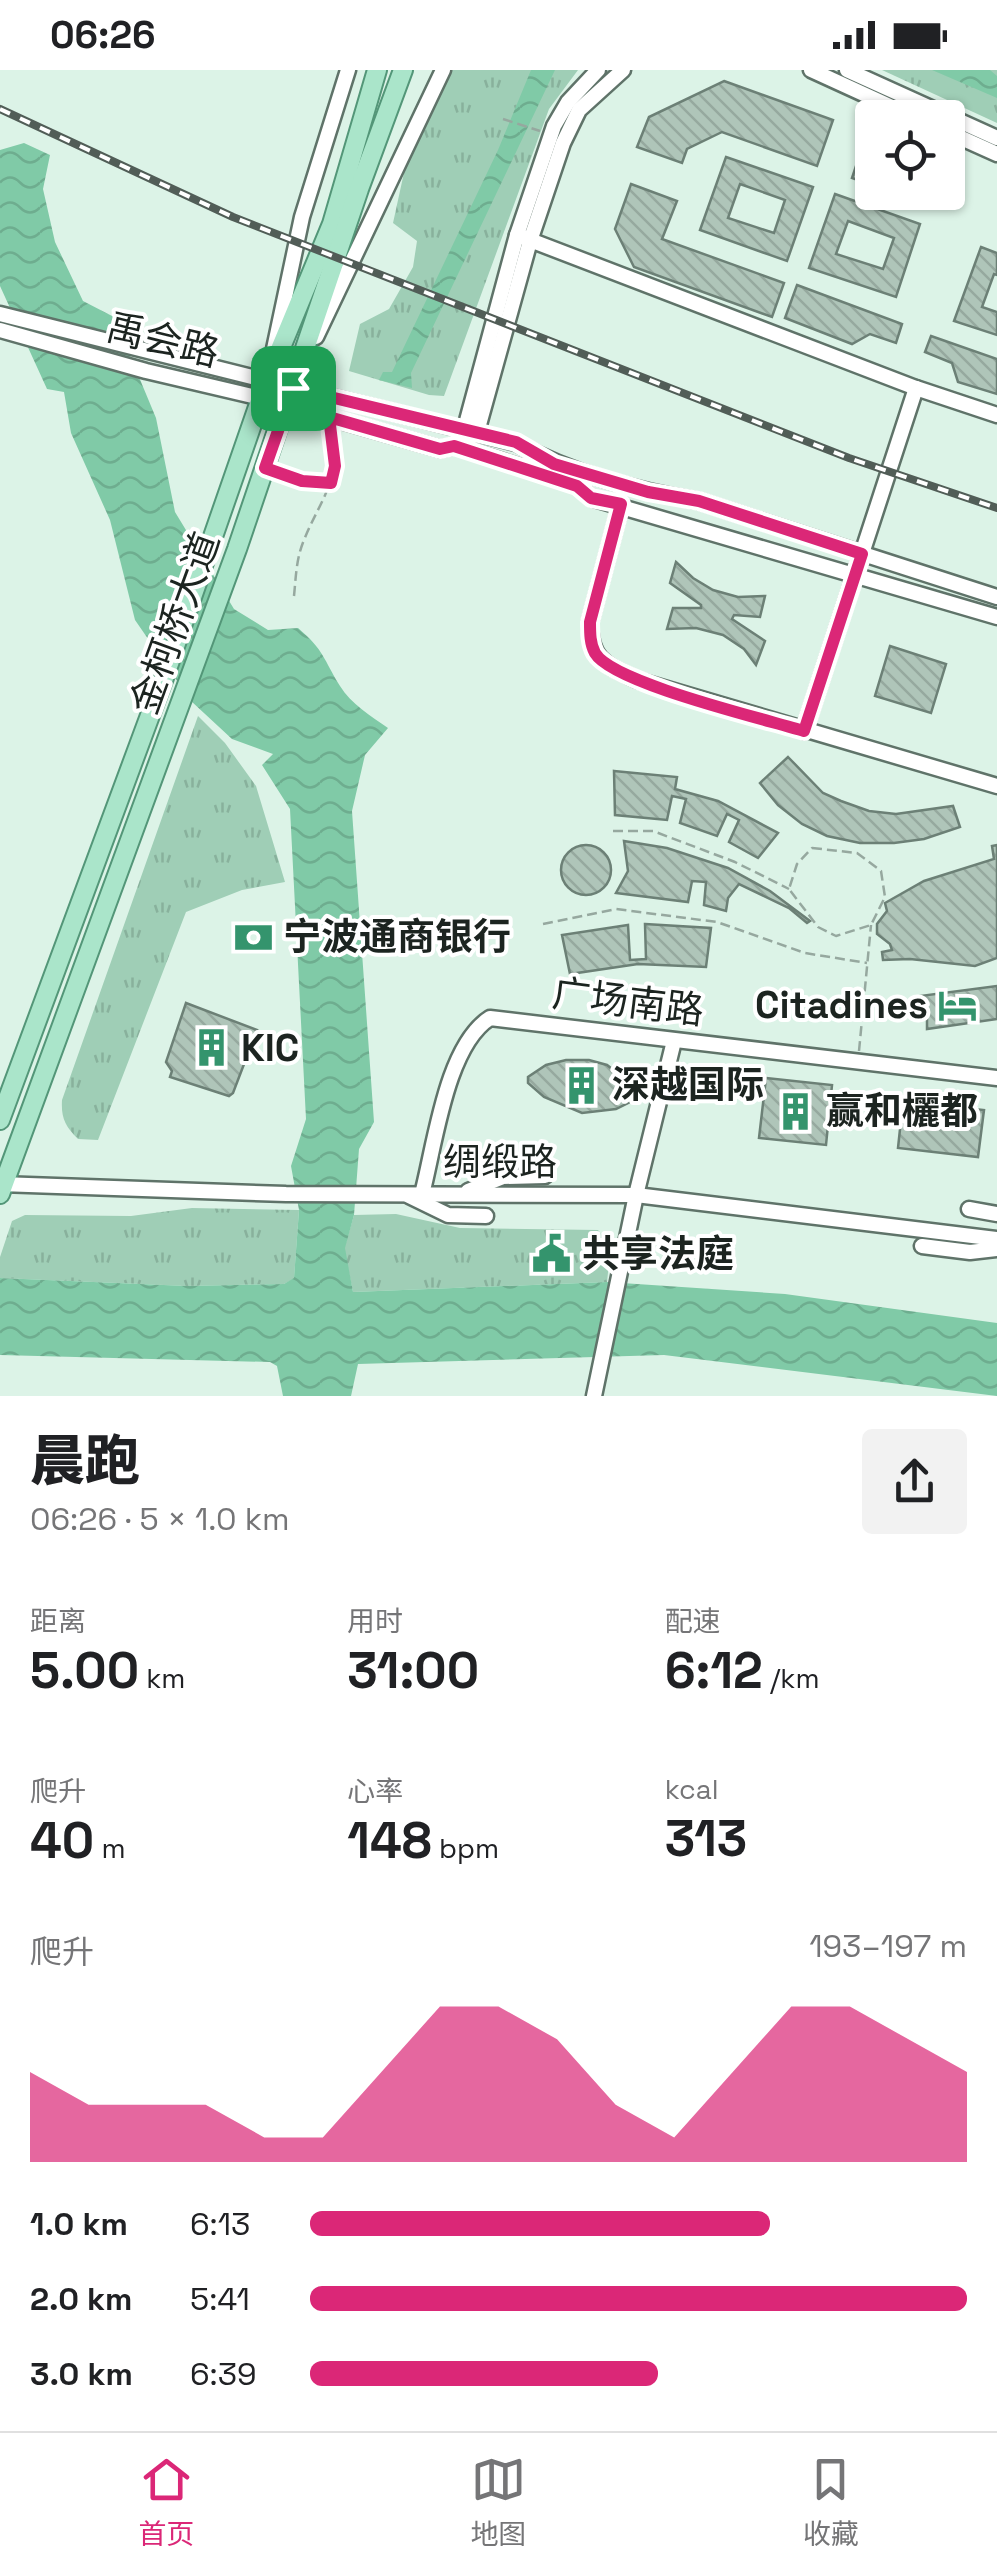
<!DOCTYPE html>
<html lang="zh">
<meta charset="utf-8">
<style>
:root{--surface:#fff;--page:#f2f2f2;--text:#202124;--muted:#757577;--line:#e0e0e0;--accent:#db2777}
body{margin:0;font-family:"Space Grotesk","Noto Sans SC",sans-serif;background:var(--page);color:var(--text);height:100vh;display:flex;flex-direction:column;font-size:38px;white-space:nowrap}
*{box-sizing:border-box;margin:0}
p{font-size:32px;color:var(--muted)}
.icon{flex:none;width:55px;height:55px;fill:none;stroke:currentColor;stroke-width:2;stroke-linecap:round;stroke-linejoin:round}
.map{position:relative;height:1326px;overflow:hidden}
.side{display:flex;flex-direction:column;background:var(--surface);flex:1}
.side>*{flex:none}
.fabs{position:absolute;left:855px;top:30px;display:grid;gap:20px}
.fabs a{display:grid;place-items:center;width:110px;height:110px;border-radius:10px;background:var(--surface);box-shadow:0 2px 8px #0004;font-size:50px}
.pin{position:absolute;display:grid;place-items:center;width:85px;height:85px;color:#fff;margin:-42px;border-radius:20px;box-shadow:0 5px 15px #0006}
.round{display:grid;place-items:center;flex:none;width:105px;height:105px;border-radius:10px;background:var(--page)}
.overview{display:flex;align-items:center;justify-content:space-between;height:170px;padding:0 30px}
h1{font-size:55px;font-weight:800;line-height:75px}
.metrics{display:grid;grid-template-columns:repeat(3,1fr);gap:15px;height:170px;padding:10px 30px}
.metrics div{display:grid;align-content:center}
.metrics b{font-size:50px;font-weight:800}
.metrics small{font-size:28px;font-weight:400}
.metrics p{font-size:28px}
.chart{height:280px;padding:20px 30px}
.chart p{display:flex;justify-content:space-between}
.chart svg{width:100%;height:180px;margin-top:10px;fill:var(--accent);opacity:.7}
ul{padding:0 30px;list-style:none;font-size:32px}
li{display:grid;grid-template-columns:160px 120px 1fr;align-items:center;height:75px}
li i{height:25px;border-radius:12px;background:var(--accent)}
.status{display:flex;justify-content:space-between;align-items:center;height:70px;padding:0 50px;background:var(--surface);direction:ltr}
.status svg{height:28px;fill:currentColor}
.dock{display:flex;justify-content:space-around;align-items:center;height:140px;border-top:2px solid var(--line);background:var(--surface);font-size:28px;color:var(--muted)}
.dock a{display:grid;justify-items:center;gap:5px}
.dock .on{color:var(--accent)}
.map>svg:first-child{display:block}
.park{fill:url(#park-tufts)}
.water{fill:url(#water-waves)}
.building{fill:url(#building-back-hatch);stroke:#6c8076;stroke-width:2.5;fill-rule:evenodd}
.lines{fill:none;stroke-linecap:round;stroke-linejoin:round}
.minor-casing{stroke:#5f7369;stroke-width:19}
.major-casing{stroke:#539678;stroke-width:22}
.path{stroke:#96a89f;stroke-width:2.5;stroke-dasharray:10 5;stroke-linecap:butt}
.minor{stroke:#fff;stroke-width:14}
.major{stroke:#aae5ca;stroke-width:18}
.rail-casing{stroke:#515d57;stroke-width:8}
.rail{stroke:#fff;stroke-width:4;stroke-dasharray:11;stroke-linecap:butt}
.route-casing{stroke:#fff;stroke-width:20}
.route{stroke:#db2777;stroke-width:12}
.labels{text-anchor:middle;stroke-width:8;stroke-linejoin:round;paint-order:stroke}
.street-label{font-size:38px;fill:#1c2420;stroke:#fff}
.poi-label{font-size:38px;font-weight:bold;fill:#1c2420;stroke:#fff;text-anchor:start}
</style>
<div class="status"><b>06:26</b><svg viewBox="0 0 49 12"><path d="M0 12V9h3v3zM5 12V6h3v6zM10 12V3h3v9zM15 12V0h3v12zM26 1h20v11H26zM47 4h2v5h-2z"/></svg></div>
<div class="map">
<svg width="997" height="1326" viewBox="0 0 997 1326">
<defs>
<pattern id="park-tufts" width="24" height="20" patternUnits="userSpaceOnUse" patternTransform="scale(2.5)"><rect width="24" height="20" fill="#9fceb6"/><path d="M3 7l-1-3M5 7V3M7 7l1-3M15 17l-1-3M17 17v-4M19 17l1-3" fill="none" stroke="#88b19c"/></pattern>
<pattern id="water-waves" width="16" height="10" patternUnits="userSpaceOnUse" patternTransform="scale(2.5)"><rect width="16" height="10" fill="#80caa7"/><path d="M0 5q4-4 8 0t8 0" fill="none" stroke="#6ead8f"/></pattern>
<pattern id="building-back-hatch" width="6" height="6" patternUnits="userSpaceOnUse" patternTransform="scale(2.5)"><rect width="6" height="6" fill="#afc5b9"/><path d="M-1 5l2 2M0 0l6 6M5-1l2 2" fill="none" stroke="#96a99f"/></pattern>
</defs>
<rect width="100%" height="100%" fill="#dcf3e7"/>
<g class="park">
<path d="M 451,0 L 578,0 L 549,39 L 444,326 L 429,325 L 349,301 L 360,254 L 389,239 L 413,197 L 417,171 L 393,153 L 405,98 Z"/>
<path d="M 882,0 L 997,0 L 997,53 Z"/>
<path d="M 198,646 L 225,673 L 256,716 L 285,812 L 242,820 L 186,842 L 98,1070 L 78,1069 C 65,1056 61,1048 62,1030 Z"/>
<path d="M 192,1138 L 299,1140 L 294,1209 L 284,1214 L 187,1216 L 0,1208 L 0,1187 L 12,1151 L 25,1145 L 131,1146 Z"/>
<path d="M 396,1144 L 460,1158 L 598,1160 C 612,1175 609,1193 607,1212 L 353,1222 L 344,1179 L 354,1145 Z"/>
</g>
<g class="water">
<path d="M 531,0 L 555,0 L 411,303 L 412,318 L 379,310 L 383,302 L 392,302 L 498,80 Z"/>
<path d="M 932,0 L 990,0 L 997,6 L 997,28 Z"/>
<path d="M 24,73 L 50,85 L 43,119 L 55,172 L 83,231 L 114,247 L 156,348 L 175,442 L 234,539 L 268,560 L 298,558 C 325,581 323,589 340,616 C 351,634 371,646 388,658 L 365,685 L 352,741 L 374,1052 L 359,1079 L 354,1145 L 345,1178 L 353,1222 L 607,1212 L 785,1224 L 997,1253 L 997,1326 L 664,1285 L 358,1294 L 351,1326 L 283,1326 L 277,1296 L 270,1292 L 0,1285 L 0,1208 L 187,1216 L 284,1214 L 294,1208 L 299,1140 L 291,1096 L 306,1049 L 290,739 L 262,695 L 273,684 L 232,669 L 191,631 L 135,550 L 110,450 L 71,363 L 64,322 L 47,319 L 0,216 L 0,80 Z"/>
</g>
<g class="building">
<path d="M 724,11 L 833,50 L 817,96 L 722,62 L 687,79 L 682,93 L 637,77 L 649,47 Z"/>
<path d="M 863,75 L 872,78 L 872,115 L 852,108 Z"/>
<path d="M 726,87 L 813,117 L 787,191 L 700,160 ZM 740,114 L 785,130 L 774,163 L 728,148 Z"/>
<path d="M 631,114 L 677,131 L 662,169 L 784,213 L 772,247 L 634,197 L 615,159 Z"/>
<path d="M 895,122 L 940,122 L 935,136 Z"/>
<path d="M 835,124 L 920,154 L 896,227 L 809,198 ZM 848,151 L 894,168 L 883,199 L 836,184 Z"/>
<path d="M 981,177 L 997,183 L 997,205 L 994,204 L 982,237 L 997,242 L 997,265 L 954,251 Z"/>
<path d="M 797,215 L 902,254 L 896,273 L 870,264 L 852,274 L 785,248 Z"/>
<path d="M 931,266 L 997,289 L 997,324 L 958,312 L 952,293 L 925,282 Z"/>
<path d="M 676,492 L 693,508 L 713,520 L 738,527 L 765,526 L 760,547 L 734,545 L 732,549 L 765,571 L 756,595 L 744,579 L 723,565 L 696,558 L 667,559 L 673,538 L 701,538 L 701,535 L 670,513 Z"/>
<path d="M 890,576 L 946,594 L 931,643 L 875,626 Z"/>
<path d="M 788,687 L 823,723 L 841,731 L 869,741 L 896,744 L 953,736 L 960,757 L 924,769 L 894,773 L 860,773 L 827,766 L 802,754 L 778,735 L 760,713 Z"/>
<path d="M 614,701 L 677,707 L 675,719 L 718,731 L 778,763 L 758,788 L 729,772 L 739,750 L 727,744 L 717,766 L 680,753 L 686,729 L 672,726 L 667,750 L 615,745 Z"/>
<path d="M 624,771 L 667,778 L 728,798 L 770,821 L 810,851 L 807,853 L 789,838 L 739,814 L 728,828 L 726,841 L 704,835 L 706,812 L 692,811 L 688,832 L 616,823 L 628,801 Z"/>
<circle cx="586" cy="800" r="25"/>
<path d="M 997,775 L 997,888 L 975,896 L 910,889 L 883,890 L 882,882 L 892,880 L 890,874 L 877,864 L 877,854 L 887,841 L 885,833 L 924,811 L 994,789 L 992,776 Z"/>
<path d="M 645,854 L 711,858 L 706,897 L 638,894 L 570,904 L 562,865 L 628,855 L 630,890 L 646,889 Z"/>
<path d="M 997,916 L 997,949 L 927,959 L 927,944 L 920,944 L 920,926 Z"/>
<path d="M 186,933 L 257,960 L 233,1023 L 229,1026 L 170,1007 L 172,1001 L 166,992 Z"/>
<path d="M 566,990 L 589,990 L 607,995 L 635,1017 L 622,1022 L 634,1030 L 616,1039 L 582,1043 L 544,1027 L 528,1013 L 528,1007 L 546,995 Z"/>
<path d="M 766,1008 L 832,1015 L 826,1075 L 759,1068 Z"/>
<path d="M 903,1031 L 984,1040 L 978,1087 L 898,1078 Z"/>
</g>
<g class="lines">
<defs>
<g id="minor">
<path d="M 811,0 L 916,48"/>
<path d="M 847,0 L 997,68"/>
<path d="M 948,62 L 997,84"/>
<path d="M 517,165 L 916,318 L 997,345"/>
<path d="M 0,244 L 516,373 C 573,404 635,420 699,431 L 997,527"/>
<path d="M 0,260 L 146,301 L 261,328 L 440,379 L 455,376 L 577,415 L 591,428 L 997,547"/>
<path d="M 316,267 L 443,0"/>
<path d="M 274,279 L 302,147 L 348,0"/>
<path d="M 465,358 L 517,165 L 554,56 L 568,32 L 598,0"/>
<path d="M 477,362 L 530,171 L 563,73 L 579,40 L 623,0"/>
<path d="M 621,434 L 590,552 C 590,590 606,595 637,610 L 997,716"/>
<path d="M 804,661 L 916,318"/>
<path d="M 0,1114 L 286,1124 L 636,1125 L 997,1169"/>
<path d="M 468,1121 L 503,1107 L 545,1106"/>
<path d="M 422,1124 C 435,1075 446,976 490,948 L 997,1008"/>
<path d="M 409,1126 L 448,1145 L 486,1146"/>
<path d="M 969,1139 L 997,1144"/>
<path d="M 922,1176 L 970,1182 L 997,1179"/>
<path d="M 594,1326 L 636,1125 L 674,971"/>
</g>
<g id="major">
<path d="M 0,1050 L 165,605 L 267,311 L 332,154 L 377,0"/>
<path d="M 0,1124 L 237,479 L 359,119 L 403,0"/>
</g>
</defs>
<use href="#minor" class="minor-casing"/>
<use href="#major" class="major-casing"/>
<g class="path">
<path d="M 503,49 L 540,61"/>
<path d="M 279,403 L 302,411 L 329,413"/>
<path d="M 294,526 C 296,507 296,489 304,470 C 320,430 341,411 332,363"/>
<path d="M 613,761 L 653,761 L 735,792 L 789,819"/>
<path d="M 812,778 L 857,783 L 881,801 L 885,827 L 871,855 L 836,866 L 818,857 L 789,819 L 797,794 Z"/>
<path d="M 543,854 L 616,839 L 717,852 L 805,883 L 867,893"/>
<path d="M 859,981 L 871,855"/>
</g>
<use href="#minor" class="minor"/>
<use href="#major" class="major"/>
<defs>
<path id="rail" d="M 0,39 L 233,147 L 849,388 L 997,438"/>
</defs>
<use href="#rail" class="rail-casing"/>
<use href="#rail" class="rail"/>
</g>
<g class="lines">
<defs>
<path id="route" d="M 293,318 L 516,372 L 554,394 L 648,422 L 699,431 L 862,484 L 804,661 C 765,649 612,613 595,583 C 590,574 590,563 590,552 L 621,434 L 591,428 L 577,416 L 454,376 L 440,379 L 329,347 L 335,396 L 331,413 L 302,411 L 265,398 Z"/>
</defs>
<use href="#route" class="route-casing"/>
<use href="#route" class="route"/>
</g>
<defs>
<symbol id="bank-bare" viewBox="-9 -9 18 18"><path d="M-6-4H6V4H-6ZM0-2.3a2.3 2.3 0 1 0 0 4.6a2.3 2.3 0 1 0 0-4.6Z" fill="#34946d" stroke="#fff" stroke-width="2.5" paint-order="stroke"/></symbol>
<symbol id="hotel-bare" viewBox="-9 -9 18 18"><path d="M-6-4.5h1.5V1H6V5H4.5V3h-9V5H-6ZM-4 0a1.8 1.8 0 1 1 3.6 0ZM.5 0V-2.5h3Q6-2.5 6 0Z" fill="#34946d" stroke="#fff" stroke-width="2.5" paint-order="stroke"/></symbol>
<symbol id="building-bare" viewBox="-9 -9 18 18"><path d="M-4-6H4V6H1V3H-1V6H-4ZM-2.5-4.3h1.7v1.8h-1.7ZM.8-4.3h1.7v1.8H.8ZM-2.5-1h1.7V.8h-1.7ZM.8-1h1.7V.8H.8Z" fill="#34946d" stroke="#fff" stroke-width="2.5" paint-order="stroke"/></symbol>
<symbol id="civic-bare" viewBox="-9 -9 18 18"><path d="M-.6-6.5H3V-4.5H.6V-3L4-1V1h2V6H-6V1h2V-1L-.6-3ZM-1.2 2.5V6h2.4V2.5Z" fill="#34946d" stroke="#fff" stroke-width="2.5" paint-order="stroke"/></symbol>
</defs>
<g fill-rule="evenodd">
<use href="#bank-bare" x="226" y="840" width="55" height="55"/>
<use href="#hotel-bare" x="930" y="908" width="55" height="55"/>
<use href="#building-bare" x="184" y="950" width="55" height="55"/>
<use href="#building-bare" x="554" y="988" width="55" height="55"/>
<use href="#building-bare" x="768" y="1014" width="55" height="55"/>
<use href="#civic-bare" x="524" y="1156" width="55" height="55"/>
</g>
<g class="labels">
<g class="street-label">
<text transform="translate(163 270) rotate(14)" y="13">禹会路</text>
<text transform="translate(175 553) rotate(-70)" y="13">金柯桥大道</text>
<text transform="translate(628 932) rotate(7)" y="13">广场南路</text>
<text x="500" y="1105">绸缎路</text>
</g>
<g class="poi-label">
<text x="283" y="880">宁波通商银行</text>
<text x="928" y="948" text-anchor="end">Citadines</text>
<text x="241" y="991">KIC</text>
<text x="612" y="1028">深越国际</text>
<text x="826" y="1054">赢和欐都</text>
<text x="582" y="1197">共享法庭</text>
</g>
</g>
</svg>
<div class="fabs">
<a><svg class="icon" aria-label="locate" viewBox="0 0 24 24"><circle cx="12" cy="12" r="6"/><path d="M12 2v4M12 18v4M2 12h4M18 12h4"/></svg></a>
</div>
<div class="pin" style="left:293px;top:318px;background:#1e9e55"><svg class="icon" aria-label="arrive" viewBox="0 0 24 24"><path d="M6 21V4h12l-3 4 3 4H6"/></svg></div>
</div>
<section class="side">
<div class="overview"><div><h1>晨跑</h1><p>06:26 · 5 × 1.0 km</p></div><a class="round"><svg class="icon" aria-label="share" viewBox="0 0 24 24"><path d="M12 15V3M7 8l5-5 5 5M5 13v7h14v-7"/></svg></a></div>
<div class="metrics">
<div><p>距离</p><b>5.00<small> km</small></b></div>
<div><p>用时</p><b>31:00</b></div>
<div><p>配速</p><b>6:12<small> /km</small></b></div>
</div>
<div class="metrics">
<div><p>爬升</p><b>40<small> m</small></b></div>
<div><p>心率</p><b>148<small> bpm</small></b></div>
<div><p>kcal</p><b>313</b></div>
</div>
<div class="chart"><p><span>爬升</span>193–197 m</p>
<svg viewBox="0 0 160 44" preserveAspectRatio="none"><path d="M0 44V22L10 30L20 30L30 30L40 38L50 38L60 22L70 6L80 6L90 14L100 30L110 38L120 22L130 6L140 6L150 14L160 22V44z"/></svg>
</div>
<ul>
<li><b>1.0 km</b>6:13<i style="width:70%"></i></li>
<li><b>2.0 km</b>5:41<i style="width:100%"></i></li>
<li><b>3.0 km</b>6:39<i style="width:53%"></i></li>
</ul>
</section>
<nav class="dock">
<a class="on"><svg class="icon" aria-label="home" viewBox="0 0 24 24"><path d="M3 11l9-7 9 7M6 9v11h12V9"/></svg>首页</a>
<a><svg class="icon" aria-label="map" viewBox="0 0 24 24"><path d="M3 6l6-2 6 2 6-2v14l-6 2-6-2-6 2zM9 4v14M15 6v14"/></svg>地图</a>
<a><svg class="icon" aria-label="saved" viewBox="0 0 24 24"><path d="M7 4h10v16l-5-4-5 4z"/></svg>收藏</a>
</nav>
